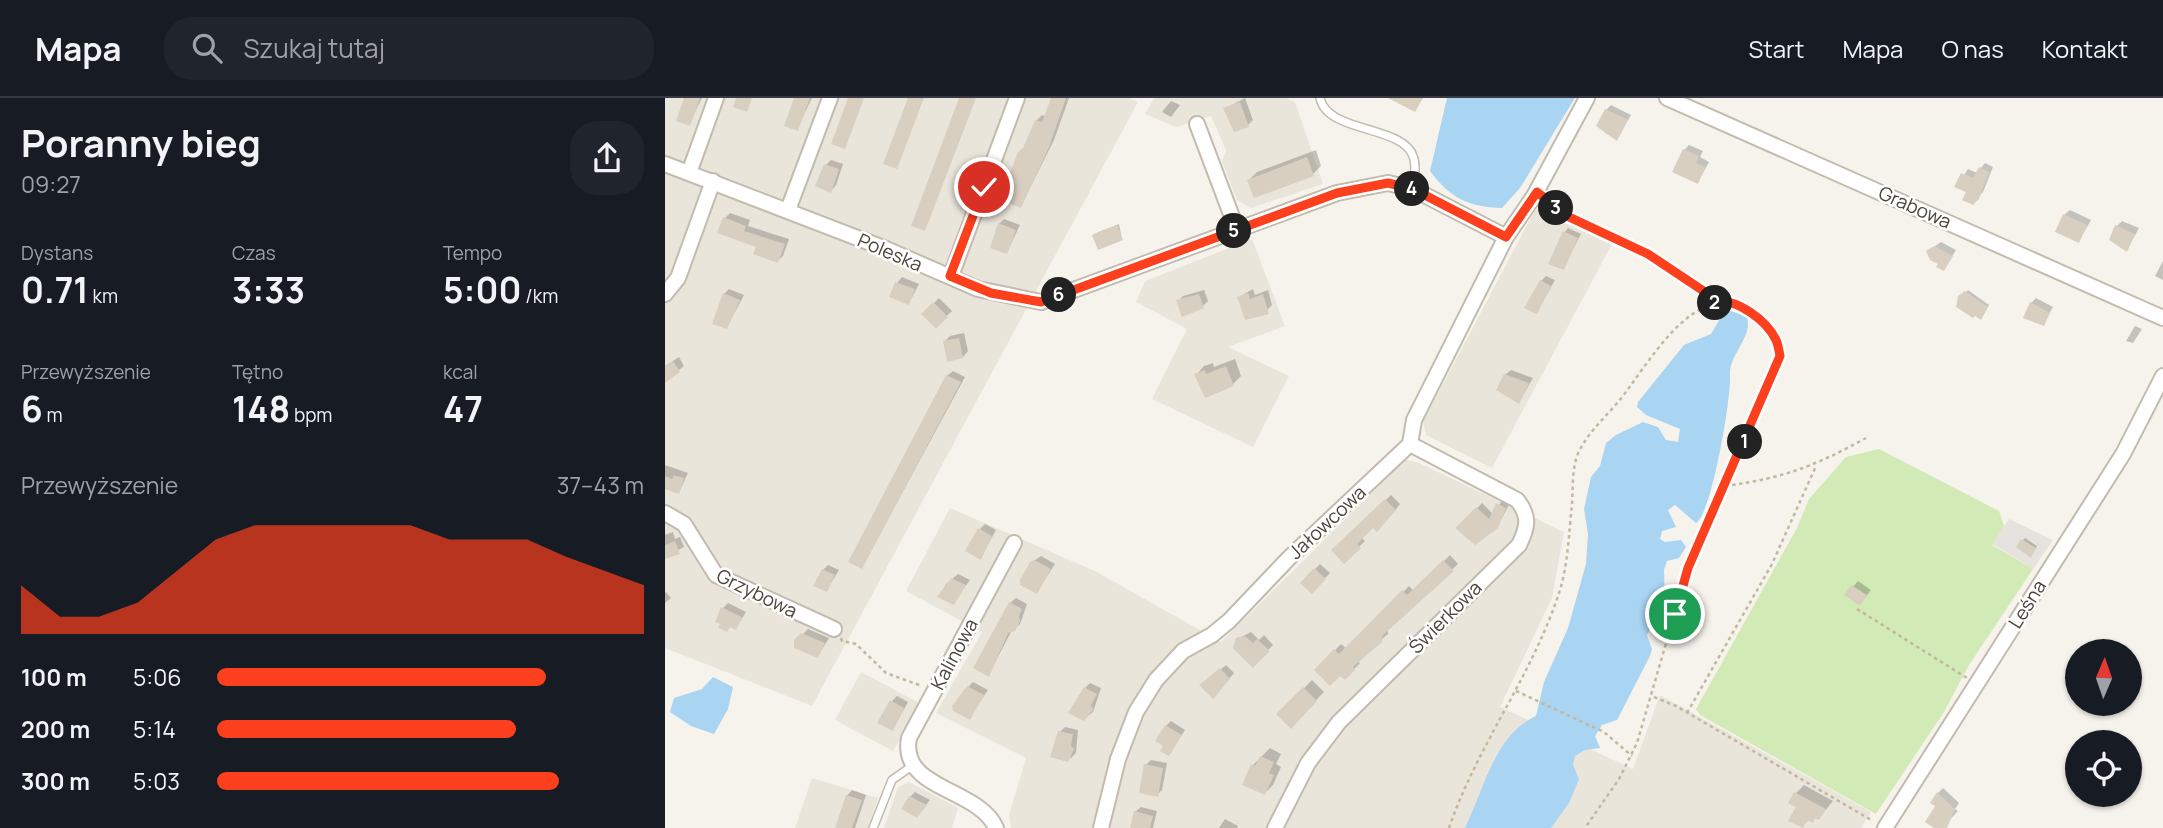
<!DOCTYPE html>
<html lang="pl">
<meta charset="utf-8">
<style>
:root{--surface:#171b24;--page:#20242c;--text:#f1f3f6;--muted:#9ea1a6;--line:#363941;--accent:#fc3f1d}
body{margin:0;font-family:Manrope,sans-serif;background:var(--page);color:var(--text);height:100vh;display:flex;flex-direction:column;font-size:26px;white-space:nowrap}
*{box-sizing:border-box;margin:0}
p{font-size:23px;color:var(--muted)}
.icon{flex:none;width:38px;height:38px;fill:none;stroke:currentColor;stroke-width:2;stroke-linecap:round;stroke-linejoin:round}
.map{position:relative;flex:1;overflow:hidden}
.details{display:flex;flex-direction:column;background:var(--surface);width:665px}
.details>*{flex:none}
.needle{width:46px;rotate:2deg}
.tools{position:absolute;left:1400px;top:541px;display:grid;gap:14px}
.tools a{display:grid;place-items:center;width:77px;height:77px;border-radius:50%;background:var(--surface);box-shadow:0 2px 5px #0004;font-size:35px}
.pin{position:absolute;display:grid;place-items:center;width:60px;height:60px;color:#fff;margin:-30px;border:4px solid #fff;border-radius:50%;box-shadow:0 2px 7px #0007}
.km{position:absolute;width:35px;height:35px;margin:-18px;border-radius:50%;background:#222;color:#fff;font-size:19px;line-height:35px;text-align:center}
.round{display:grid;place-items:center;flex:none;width:74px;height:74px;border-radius:28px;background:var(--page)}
.headline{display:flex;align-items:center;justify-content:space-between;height:119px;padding:0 21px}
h1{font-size:38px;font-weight:700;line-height:52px}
.figures{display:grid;grid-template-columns:repeat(3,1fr);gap:10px;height:119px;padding:7px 21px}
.figures div{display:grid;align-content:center}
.figures b{font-size:35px;font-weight:700}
.figures small{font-size:19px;font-weight:400}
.figures p{font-size:19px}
.chart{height:196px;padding:14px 21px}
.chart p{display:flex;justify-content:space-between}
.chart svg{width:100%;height:126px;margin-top:7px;fill:var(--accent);opacity:.7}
ul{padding:0 21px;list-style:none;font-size:23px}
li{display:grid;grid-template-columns:112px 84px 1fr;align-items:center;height:52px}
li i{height:18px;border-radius:9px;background:var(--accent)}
header{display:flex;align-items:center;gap:42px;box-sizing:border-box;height:98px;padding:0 35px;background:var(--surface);border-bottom:2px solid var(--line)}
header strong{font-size:33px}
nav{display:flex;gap:38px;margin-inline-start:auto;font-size:24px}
.search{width:490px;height:63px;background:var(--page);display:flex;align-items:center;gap:18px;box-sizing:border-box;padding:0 24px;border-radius:28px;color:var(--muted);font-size:26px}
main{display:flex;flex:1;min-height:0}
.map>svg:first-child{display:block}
.residential{fill:#eae5da}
.industrial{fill:#e6e2dd}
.green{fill:#d2eab5}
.water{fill:#a9d4f2}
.shadow{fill:#0003}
.building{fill:#d8cfc1}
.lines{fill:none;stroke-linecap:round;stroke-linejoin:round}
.service-casing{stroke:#c2bbae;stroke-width:10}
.minor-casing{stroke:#c2bbae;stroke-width:18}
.path{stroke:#c4b79f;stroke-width:2.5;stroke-dasharray:3.5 3.5;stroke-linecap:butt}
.service{stroke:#fff;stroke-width:7}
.minor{stroke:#fff;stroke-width:14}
.route-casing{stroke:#fff;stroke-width:14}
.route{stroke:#fc3f1d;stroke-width:9}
.labels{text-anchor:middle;stroke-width:5;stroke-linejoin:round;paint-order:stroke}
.street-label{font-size:19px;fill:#4b4439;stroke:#fff}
</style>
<header>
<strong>Mapa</strong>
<div class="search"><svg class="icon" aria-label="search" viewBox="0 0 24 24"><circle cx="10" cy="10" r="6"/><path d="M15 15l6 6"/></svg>Szukaj tutaj</div>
<nav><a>Start</a><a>Mapa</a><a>O nas</a><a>Kontakt</a></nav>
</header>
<main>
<section class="details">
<div class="headline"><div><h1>Poranny bieg</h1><p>09:27</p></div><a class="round"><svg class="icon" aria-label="share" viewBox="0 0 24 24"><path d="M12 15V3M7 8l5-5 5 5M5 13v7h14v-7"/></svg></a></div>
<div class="figures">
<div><p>Dystans</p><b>0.71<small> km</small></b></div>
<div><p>Czas</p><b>3:33</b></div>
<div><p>Tempo</p><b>5:00<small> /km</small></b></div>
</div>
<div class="figures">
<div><p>Przewyższenie</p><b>6<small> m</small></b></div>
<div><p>Tętno</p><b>148<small> bpm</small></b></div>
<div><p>kcal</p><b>47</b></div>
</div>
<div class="chart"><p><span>Przewyższenie</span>37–43 m</p>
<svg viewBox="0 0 160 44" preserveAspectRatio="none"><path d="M0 44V27L10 38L20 38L30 33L40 22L50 11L60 6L70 6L80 6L90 6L100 6L110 11L120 11L130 11L140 17L150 22L160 27V44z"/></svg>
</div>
<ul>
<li><b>100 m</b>5:06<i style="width:77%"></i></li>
<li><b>200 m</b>5:14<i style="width:70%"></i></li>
<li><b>300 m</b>5:03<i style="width:80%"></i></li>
</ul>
</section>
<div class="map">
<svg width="1498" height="730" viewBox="0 0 1498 730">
<rect width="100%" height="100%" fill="#f6f3ec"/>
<g class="residential">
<path d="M 0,0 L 464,0 L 473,4 L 147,608 L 0,550 Z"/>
<path d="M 489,0 L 621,0 L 630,4 L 658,86 L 586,110 L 572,102 L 557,63 L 561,52 L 546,18 L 511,29 L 480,16 Z"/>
<path d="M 871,110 L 948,144 L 827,370 L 761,337 L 758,324 Z"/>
<path d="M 587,141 L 620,228 L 563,249 L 624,278 L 588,349 L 487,301 L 522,231 L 471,204 L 480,183 Z"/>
<path d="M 740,362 L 752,364 L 899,434 L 887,500 L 835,609 L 968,671 L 995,597 L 1206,714 L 1196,730 L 346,730 L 344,717 L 361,660 L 271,615 L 317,534 L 241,493 L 285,410 L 430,473 L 556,544 Z"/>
<path d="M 196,574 L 256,606 L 228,653 L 170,622 Z"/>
<path d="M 147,680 L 213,700 L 203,730 L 130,730 Z"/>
<path d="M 244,684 L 293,710 L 287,730 L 219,730 L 233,689 Z"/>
</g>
<path class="industrial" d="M 1344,421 L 1388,442 L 1368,471 L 1327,446 Z"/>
<path class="green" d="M 1214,351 L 1334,413 L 1339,428 L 1327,447 L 1368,471 L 1304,567 L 1279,614 L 1211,716 L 1035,617 L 1031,611 L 1132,430 L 1144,401 L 1181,359 Z"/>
<g class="water">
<path d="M 782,0 L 910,0 L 855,90 L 837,110 C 803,109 785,100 765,73 Z"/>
<path d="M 1065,213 L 1082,218 C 1088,241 1064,255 1065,278 C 1066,301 1047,415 1031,425 L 1010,407 L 1003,412 L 1011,429 L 997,433 L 995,441 L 1000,444 L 1016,442 L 1021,449 L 1014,460 L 1002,463 L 999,472 L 1000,503 L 982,537 L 987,551 L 985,558 L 952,622 L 937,627 L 930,638 L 935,650 L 920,652 L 910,658 L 908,667 L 914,681 L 904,705 L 886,730 L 800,730 C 819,691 830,636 871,618 L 879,584 L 903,530 L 921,466 L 923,436 L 919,411 L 926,379 L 935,368 L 941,345 L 951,337 L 978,324 L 993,329 L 1001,342 L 1013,344 L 1015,331 L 981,317 L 972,309 L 973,304 L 1019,247 L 1046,236 L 1056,219 Z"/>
<path d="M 48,579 L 68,589 L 63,611 L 49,636 L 26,628 L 5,614 L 9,600 L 37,591 Z"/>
</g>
<g class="shadow">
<path d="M 21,0 L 37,0 L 24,26 Z"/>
<path d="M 131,0 L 147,0 L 132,31 Z"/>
<path d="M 388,0 L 404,0 L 389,42 L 356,108 L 360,49 L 371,23 L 377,17 L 381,19 Z"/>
<path d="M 580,0 L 588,22 L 583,27 L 561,10 Z"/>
<path d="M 506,3 L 515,7 L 506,19 L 497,14 Z"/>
<path d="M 946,7 L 966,17 L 952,41 L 940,35 L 941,12 Z"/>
<path d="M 1024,47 L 1038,53 L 1035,59 L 1044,64 L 1033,84 L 1019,52 Z"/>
<path d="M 651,52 L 656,68 L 648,76 L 584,82 L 592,74 Z"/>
<path d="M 166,62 L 178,66 L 171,87 L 166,93 L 161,67 Z"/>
<path d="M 1320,65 L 1328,69 L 1318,94 L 1307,105 L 1303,94 L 1292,88 L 1303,71 L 1312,75 Z"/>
<path d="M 1405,112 L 1426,122 L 1414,143 L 1399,117 Z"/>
<path d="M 65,115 L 85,122 L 83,128 L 124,141 L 118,158 L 112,163 L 93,148 L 60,120 Z"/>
<path d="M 339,121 L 355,127 L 342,154 L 334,126 Z"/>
<path d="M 1457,123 L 1474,130 L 1462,152 L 1455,149 L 1452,128 Z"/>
<path d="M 454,126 L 457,141 L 429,137 L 431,135 Z"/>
<path d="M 903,130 L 916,136 L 898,170 L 900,134 Z"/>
<path d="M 1276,144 L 1291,152 L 1279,171 L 1267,161 L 1263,153 Z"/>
<path d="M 1498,163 L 1498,182 L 1490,178 Z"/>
<path d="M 881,178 L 890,182 L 872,214 L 876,183 Z"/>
<path d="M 237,179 L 254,186 L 244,205 L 232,185 Z"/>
<path d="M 64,191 L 79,197 L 62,229 L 59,196 Z"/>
<path d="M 588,191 L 590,197 L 603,192 L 607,207 L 602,212 L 574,199 Z"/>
<path d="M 539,192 L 543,203 L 538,208 L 513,203 L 518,198 Z"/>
<path d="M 1303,192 L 1324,207 L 1318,217 L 1295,199 Z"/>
<path d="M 274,200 L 287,213 L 271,228 L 258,216 Z"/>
<path d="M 1371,200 L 1388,209 L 1378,226 L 1366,205 Z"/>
<path d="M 1470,228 L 1477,231 L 1468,245 L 1461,243 Z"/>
<path d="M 299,235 L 303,253 L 298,259 L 280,243 L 285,238 Z"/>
<path d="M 14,259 L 19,268 L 0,283 L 0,268 Z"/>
<path d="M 570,261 L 576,278 L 568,286 L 531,277 L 539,268 L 548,265 L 549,269 Z"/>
<path d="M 846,272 L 868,280 L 854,304 L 840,277 Z"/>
<path d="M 288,273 L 300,279 L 197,469 L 282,278 Z"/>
<path d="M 0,367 L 23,375 L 14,394 L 0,390 Z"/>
<path d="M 726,397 L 735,406 L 729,414 L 712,432 L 708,428 L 696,439 L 700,443 L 679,463 L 668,452 Z"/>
<path d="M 838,401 L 845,405 L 832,429 L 793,430 L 817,405 L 828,416 Z"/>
<path d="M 320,426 L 331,432 L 316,459 L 315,431 Z"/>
<path d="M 8,434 L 10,441 L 15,439 L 19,449 L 0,459 L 0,437 Z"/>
<path d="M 1360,440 L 1372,448 L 1368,455 L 1358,442 Z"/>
<path d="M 785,457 L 793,466 L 723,531 L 723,536 L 692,562 L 695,565 L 680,580 L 675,576 L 651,572 L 676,546 L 682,551 L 744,488 L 749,493 Z"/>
<path d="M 376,458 L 390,466 L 372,494 L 366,465 Z"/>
<path d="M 655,466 L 665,475 L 647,494 L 637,485 Z"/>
<path d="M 163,467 L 174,472 L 162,492 L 158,472 Z"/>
<path d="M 293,476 L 305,482 L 288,505 L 275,498 L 281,486 Z"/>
<path d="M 1193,483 L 1206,492 L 1199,501 L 1181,497 Z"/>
<path d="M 1,494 L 6,500 L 0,505 L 0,495 Z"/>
<path d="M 351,500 L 362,506 L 355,526 L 346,534 L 324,576 L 345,505 Z"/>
<path d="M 63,505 L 81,514 L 71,530 L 66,528 L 62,532 L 58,510 Z"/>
<path d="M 143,531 L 164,540 L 153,558 L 131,543 Z"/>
<path d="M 586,534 L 594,542 L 599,537 L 608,547 L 588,567 L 572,541 Z"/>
<path d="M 561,567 L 569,575 L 553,594 L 537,587 Z"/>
<path d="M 647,582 L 659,594 L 626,628 L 614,616 Z"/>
<path d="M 308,584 L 323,592 L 304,620 L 303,589 Z"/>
<path d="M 425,585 L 436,590 L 428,614 L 419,621 L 420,590 Z"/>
<path d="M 232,598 L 243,604 L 228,631 L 227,603 Z"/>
<path d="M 506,623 L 520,632 L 504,656 L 501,628 Z"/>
<path d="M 400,629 L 413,632 L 411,655 L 406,660 L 387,658 L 395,634 Z"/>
<path d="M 605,650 L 616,656 L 611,666 L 616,669 L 608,687 L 600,695 L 588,667 Z"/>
<path d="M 486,662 L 502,665 L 497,692 L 492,697 L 481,667 Z"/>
<path d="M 1139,687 L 1168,703 L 1154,720 L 1144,721 L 1137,728 L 1131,695 Z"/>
<path d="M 1278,690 L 1294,705 L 1290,711 L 1293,713 L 1277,730 L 1273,730 L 1273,695 Z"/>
<path d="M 187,692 L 201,697 L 190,730 L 171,730 L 182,698 Z"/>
<path d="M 250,694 L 265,702 L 257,712 L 245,699 Z"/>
<path d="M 476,709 L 492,713 L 488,730 L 467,730 L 470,714 Z"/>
<path d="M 560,721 L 573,728 L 572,730 L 554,730 Z"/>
</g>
<g class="building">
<path d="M 19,0 L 35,0 L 25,28 L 11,23 Z"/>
<path d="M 71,0 L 87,0 L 82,14 L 68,9 Z"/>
<path d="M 129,0 L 145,0 L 133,33 L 119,28 Z"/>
<path d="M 183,0 L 199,0 L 180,51 L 166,46 Z"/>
<path d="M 243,0 L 259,0 L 232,71 L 218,66 Z"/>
<path d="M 294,0 L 311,0 L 260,133 L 246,128 Z"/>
<path d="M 386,0 L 401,0 L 384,49 L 356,110 L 335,102 L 337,96 L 353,54 L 358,50 L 370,22 L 377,24 Z"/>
<path d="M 723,0 L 758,0 L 750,14 Z"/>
<path d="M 575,4 L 584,29 L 569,34 L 558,10 Z"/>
<path d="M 940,11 L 963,22 L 952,43 L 931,28 Z"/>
<path d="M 1018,51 L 1034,58 L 1031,65 L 1040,69 L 1033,86 L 1007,74 Z"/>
<path d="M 642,59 L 649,78 L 589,100 L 582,82 Z"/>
<path d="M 159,66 L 174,71 L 166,95 L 150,88 Z"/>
<path d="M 1314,69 L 1324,74 L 1314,101 L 1308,107 L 1297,102 L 1301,94 L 1289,89 L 1296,75 L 1308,80 Z"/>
<path d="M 1398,116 L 1422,127 L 1414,145 L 1390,134 Z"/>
<path d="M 58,119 L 81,128 L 79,133 L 120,146 L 113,165 L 88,156 L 91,149 L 52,135 Z"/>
<path d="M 333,125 L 351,132 L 342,156 L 325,150 Z"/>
<path d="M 452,127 L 458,142 L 433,152 L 427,137 Z"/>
<path d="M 1450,127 L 1470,136 L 1462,154 L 1444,142 Z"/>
<path d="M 898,133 L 913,140 L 899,172 L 883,166 Z"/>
<path d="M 1269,148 L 1288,158 L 1279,173 L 1271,169 L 1273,166 L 1265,162 L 1261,153 Z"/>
<path d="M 875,182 L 886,188 L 872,216 L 859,210 Z"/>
<path d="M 230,184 L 250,191 L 244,207 L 224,199 Z"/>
<path d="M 1300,193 L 1323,209 L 1316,222 L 1310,218 L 1308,220 L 1291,209 L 1293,198 Z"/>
<path d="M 58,195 L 75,202 L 62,231 L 47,226 Z"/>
<path d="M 583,195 L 585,201 L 598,196 L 604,216 L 580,222 L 572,199 Z"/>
<path d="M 534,196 L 539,210 L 517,219 L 511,202 Z"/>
<path d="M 268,204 L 283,219 L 271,231 L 256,216 Z"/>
<path d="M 1365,204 L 1385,215 L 1379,228 L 1358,220 Z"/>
<path d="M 294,240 L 298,260 L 282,264 L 278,243 Z"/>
<path d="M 8,263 L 15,274 L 0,285 L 0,268 Z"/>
<path d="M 561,268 L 569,288 L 540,300 L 529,276 L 540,272 L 541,276 Z"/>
<path d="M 839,276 L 864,285 L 854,306 L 831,292 Z"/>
<path d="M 281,277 L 296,284 L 197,471 L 183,464 Z"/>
<path d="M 9,377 L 19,380 L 14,396 L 0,391 L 0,378 L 7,381 Z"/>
<path d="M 720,401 L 731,412 L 712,434 L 708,430 L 692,446 L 696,450 L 679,466 L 666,452 Z"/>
<path d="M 831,405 L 841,410 L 833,430 L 810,447 L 790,430 L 811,409 L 824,421 Z"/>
<path d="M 313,430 L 327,438 L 316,462 L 300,453 Z"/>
<path d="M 1356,441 L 1371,450 L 1366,460 L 1351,449 Z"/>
<path d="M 10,443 L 15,456 L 0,461 L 0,447 Z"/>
<path d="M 369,462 L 386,471 L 372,496 L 355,487 L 355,482 L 365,464 Z"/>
<path d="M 778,462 L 789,473 L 717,538 L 717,544 L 688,569 L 690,572 L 680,582 L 675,578 L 665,588 L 649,572 L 669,551 L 674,556 L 737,492 L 742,497 Z"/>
<path d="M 649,470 L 661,481 L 647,496 L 635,485 Z"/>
<path d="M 157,471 L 170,477 L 162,494 L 148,488 Z"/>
<path d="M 286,480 L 301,487 L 289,507 L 272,499 Z"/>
<path d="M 1186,487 L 1202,497 L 1195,508 L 1179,497 Z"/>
<path d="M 344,504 L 357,511 L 354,518 L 355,523 L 350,533 L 343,535 L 324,579 L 308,570 Z"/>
<path d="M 56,509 L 77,519 L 71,532 L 65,529 L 62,534 L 53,530 L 55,526 L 50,524 Z"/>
<path d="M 136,535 L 160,545 L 153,560 L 129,550 L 129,542 Z"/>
<path d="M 580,538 L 588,545 L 592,541 L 605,553 L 588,570 L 568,550 L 571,540 Z"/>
<path d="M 555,570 L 565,581 L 548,601 L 534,587 Z"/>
<path d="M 302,588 L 319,597 L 305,622 L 288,613 L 287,608 Z"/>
<path d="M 419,589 L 432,596 L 426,607 L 428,612 L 419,623 L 403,615 Z"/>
<path d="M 638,589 L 652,603 L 626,631 L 611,616 Z"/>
<path d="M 225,602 L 239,610 L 228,633 L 212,625 Z"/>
<path d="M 500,627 L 517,637 L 504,658 L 495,653 L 498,648 L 490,643 Z"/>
<path d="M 393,633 L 408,636 L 406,648 L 409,651 L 403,664 L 385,659 Z"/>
<path d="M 595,658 L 609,664 L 604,675 L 609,677 L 600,697 L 577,687 L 586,666 L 590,668 Z"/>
<path d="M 479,666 L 498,670 L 493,699 L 474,695 Z"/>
<path d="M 1129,694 L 1161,711 L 1154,722 L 1150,720 L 1148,725 L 1142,722 L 1138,730 L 1123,723 L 1131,709 L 1123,705 Z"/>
<path d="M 1272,694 L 1290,711 L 1282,730 L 1269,730 L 1260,724 L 1270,708 L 1265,705 Z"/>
<path d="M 181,697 L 197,702 L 187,730 L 170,730 Z"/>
<path d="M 244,698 L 262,707 L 252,720 L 236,711 Z"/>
<path d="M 469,713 L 488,718 L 485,730 L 465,730 Z"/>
</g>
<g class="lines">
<defs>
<g id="service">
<path d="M 655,0 C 662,35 737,27 748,58 C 752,67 749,80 748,90"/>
<path d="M 208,730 L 227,682 L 247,668"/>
</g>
<g id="minor">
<path d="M 1002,0 L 1498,220"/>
<path d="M 532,26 L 572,132"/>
<path d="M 0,66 L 221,151 L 313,191 L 376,204 L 672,95 L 723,85 L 748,91 L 841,139"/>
<path d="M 24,75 L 51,0"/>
<path d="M 123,112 L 165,0"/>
<path d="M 286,178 L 352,0"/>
<path d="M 0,196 L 13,180 L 48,83"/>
<path d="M 0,415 L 19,426 L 51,477 L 169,531"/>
<path d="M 331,730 C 314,690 234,692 244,640 L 349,445"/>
<path d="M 436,730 L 453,661 L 471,614 L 491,582 L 518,553 L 547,537 L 564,523 L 624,460 L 745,346 L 749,322 L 841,139 L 869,98 L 922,0"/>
<path d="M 610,730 L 643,665 L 674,624 L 854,447 C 863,429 865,418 852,402 L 745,346"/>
<path d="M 1220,730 L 1458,356 L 1498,278"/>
</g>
</defs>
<use href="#service" class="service-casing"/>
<use href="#minor" class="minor-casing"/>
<g class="path">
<path d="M 881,101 C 905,121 930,128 957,142 C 989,158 1024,180 1050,205"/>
<path d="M 1060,388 C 1119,380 1150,368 1201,340"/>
<path d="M 1192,511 L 1302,580"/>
<path d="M 176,540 L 177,543 L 191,546 L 221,575 L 257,588"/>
<path d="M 851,593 L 939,634 L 967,658"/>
<path d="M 989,599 L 1011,608 L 1208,723"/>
<path d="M 1022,615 L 1107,466 L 1151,368"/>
<path d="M 784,730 C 812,648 867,578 894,495 C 903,468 904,434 907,406 C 908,390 907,373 912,358 C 921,336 938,322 953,304 C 981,271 1029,178 1082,213 C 1099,224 1110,239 1115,258 L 1023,470 L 972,645 L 954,681 L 920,730"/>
</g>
<use href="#service" class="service"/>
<use href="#minor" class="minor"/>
</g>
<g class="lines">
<defs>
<path id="route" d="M 319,89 L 285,178 L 326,195 L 376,204 L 672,95 L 723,85 L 748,91 L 841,139 L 872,94 L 902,118 L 983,156 L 1037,192 L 1050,205 C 1070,198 1102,223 1111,242 C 1113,246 1114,253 1115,258 L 1023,470 L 1010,516"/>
</defs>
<use href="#route" class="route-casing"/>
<use href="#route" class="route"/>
</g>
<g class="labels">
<g class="street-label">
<text transform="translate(1250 109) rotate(24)" y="7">Grabowa</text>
<text transform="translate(225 154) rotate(23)" y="7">Poleska</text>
<text transform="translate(662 424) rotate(-43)" y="7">Jałowcowa</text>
<text transform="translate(92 495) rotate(26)" y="7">Grzybowa</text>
<text transform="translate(1362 506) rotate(-58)" y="7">Leśna</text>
<text transform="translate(780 519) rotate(-45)" y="7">Świerkowa</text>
<text transform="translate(289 556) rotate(-62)" y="7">Kalinowa</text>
</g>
</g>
</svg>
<div class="tools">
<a><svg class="needle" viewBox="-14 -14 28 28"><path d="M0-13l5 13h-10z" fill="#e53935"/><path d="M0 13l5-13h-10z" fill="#9ea1a6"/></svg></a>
<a><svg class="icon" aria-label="locate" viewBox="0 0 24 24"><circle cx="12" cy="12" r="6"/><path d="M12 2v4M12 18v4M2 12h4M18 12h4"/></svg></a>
</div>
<div class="pin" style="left:1010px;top:516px;background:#1e9e55"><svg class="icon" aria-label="arrive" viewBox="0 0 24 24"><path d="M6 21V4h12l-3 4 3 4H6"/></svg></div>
<div class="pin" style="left:319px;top:89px;background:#d93025"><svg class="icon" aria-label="check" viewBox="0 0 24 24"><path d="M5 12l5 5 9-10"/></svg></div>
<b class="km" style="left:1080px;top:344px">1</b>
<b class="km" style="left:1050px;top:205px">2</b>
<b class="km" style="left:891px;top:110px">3</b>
<b class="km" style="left:747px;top:91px">4</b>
<b class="km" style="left:569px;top:133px">5</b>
<b class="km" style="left:394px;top:197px">6</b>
</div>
</main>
